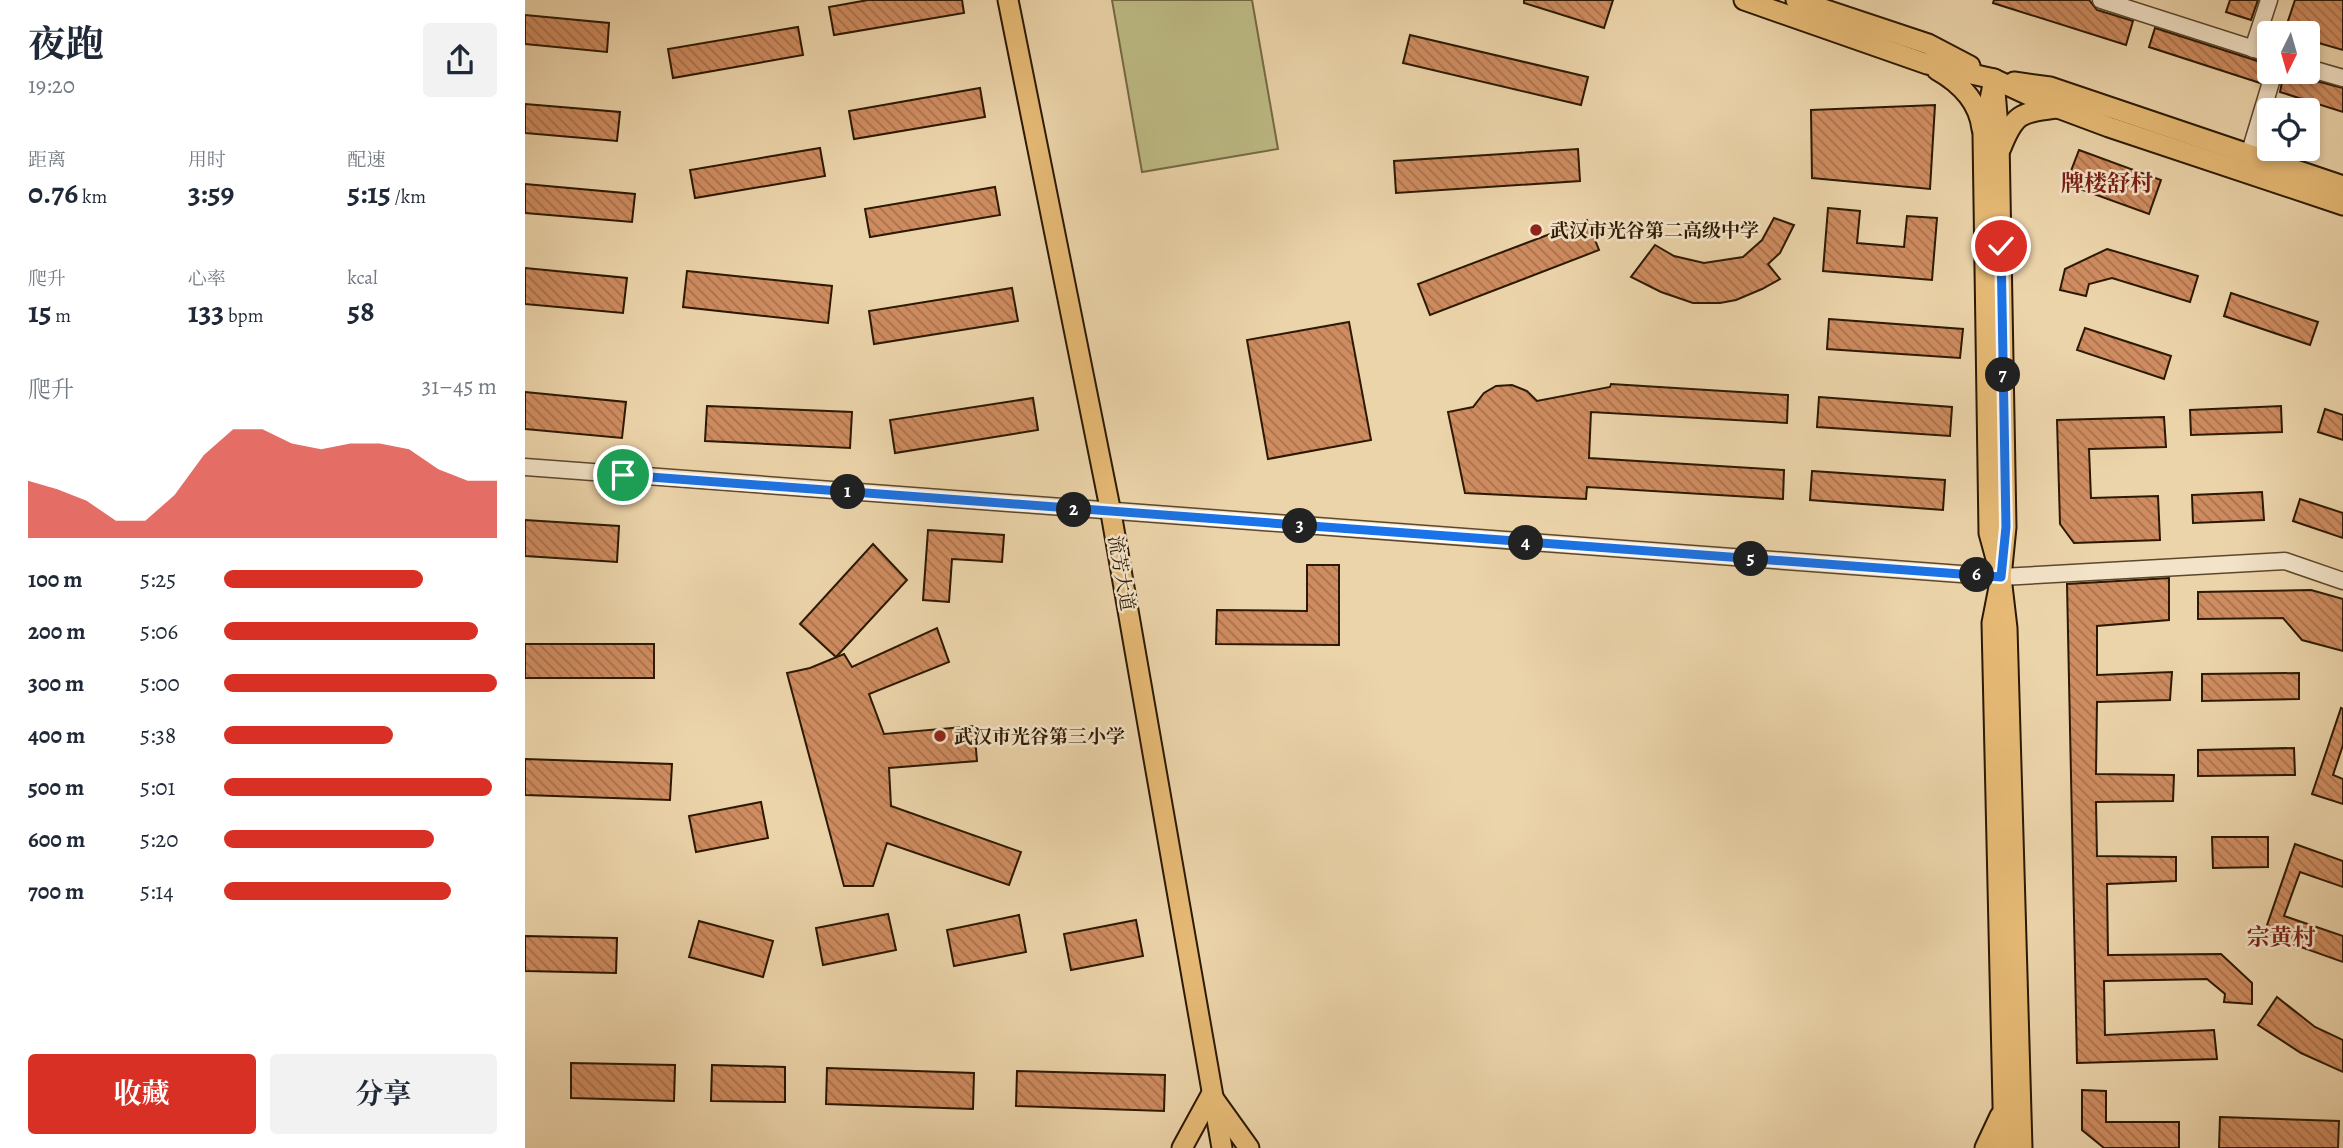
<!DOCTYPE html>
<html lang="zh">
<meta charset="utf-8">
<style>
:root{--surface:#fff;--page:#f2f2f3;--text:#1f2937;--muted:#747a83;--accent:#d93025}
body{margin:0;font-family:Alegreya,"Noto Serif SC",serif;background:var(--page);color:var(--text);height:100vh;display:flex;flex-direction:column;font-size:26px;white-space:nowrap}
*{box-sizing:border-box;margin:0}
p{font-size:23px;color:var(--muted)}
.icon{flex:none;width:38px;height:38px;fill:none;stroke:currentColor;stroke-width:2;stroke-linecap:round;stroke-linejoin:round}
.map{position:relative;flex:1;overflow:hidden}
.panel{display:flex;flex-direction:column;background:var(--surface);width:525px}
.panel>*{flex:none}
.needle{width:46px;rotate:185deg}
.controls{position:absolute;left:1732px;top:21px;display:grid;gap:14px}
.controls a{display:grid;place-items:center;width:63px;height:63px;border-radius:7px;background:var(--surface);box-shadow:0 4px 10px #0003;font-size:35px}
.pin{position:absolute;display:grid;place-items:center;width:60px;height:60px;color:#fff;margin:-30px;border:4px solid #fff;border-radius:50%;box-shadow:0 2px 7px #0007}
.km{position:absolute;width:35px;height:35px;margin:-18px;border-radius:50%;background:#222;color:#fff;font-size:19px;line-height:35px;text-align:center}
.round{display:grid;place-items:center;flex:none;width:74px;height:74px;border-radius:7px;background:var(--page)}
.head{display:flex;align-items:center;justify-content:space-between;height:119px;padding:0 28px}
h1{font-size:38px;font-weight:700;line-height:52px}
.stats{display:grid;grid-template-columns:repeat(3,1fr);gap:10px;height:119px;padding:7px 28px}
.stats div{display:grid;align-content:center}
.stats b{font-size:30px;font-weight:700}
.stats small{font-size:19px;font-weight:400}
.stats p{font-size:19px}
.chart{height:196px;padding:14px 28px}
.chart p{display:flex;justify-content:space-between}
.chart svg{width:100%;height:126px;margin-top:7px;fill:var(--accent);opacity:.7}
.action{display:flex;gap:14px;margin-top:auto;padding:14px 28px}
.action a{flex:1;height:80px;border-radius:7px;background:var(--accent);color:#fff;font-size:28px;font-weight:700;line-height:80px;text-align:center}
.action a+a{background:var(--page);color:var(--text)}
ul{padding:0 28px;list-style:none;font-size:23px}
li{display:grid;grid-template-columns:112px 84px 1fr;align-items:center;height:52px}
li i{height:18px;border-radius:9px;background:var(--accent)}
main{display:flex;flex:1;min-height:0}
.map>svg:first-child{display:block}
.grass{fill:#bdbb85;stroke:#746a44;stroke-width:2}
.building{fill:url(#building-back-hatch);stroke:#2c1903;stroke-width:2}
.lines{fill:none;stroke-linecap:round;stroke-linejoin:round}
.minor-casing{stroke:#5c482d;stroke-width:19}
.major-casing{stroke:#2c1903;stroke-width:23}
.minor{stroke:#f3e3c8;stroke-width:16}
.major{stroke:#e6ba75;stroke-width:19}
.route-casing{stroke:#fff;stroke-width:14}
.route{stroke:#1a73e8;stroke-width:9}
.poi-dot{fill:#8f2418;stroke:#f3e3c8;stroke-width:2.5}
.labels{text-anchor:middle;stroke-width:5;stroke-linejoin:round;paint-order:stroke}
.poi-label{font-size:19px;font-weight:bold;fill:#2c1903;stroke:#f3e3c8;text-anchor:start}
.street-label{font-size:19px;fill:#2c1903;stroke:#f3e3c8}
.quarter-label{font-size:23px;font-weight:bold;fill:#7a1f14;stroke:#f3e3c8}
</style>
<main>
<section class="panel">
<div class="head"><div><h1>夜跑</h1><p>19:20</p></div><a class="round"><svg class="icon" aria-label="share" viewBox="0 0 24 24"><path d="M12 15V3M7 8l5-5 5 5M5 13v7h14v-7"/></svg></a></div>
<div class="stats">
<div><p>距离</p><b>0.76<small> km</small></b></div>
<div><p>用时</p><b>3:59</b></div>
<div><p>配速</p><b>5:15<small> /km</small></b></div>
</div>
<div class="stats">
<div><p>爬升</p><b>15<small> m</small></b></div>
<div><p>心率</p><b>133<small> bpm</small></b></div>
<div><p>kcal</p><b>58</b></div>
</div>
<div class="chart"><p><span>爬升</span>31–45 m</p>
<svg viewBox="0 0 160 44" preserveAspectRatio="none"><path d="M0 44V24L10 27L20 31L30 38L40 38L50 29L60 15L70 6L80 6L90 11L100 13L110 11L120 11L130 13L140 20L150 24L160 24V44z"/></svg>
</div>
<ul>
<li><b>100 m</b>5:25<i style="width:73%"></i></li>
<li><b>200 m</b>5:06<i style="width:93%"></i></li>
<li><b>300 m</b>5:00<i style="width:100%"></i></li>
<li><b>400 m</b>5:38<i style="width:62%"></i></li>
<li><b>500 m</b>5:01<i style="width:98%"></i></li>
<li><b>600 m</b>5:20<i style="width:77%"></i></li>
<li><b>700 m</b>5:14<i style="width:83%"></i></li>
</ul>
<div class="action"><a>收藏</a><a>分享</a></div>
</section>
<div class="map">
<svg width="1818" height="1148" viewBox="0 0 1818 1148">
<defs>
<pattern id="building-back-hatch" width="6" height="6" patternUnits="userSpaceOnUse" patternTransform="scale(1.75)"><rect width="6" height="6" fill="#cf8c60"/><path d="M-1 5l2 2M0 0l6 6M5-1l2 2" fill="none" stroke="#a8724d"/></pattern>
</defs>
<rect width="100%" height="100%" fill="#ecd4aa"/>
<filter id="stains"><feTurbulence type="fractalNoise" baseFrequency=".00286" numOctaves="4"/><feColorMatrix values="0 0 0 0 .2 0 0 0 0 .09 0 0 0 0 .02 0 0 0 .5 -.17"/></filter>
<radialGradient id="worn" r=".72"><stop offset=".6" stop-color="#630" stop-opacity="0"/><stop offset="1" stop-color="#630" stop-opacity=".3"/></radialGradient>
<path class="grass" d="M 587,0 L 727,0 L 753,149 L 617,172 Z"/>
<g class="building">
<path d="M 343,0 L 437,0 L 439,13 L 309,35 L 304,7 Z"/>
<path d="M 999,0 L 1088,0 L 1079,28 L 999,3 Z"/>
<path d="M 1469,0 L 1564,0 L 1572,10 L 1608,21 L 1601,45 L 1468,3 Z"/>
<path d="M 1705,0 L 1733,0 L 1726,20 L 1701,12 Z"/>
<path d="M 1770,0 L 1818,0 L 1818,50 L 1783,40 L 1783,33 L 1759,33 Z"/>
<path d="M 0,15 L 84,23 L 82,52 L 0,44 Z"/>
<path d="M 273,27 L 278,55 L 148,78 L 143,49 Z"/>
<path d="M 1630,28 L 1742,64 L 1735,83 L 1624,47 Z"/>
<path d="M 885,35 L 1063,77 L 1056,105 L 878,63 Z"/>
<path d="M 1759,72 L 1773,72 L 1780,78 L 1818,88 L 1818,112 L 1755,92 Z"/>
<path d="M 455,88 L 460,117 L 329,139 L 324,111 Z"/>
<path d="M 0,104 L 95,112 L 92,141 L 0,133 Z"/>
<path d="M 1410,105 L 1405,189 L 1287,178 L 1286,110 Z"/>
<path d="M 295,148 L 300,176 L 170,198 L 165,170 Z"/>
<path d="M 1053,149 L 1055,181 L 871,193 L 869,161 Z"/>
<path d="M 1554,150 L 1636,180 L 1624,214 L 1541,184 Z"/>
<path d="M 0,184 L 110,194 L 107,222 L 0,213 Z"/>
<path d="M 470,187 L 475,215 L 345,237 L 340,209 Z"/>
<path d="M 1303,208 L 1335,211 L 1332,243 L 1379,247 L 1382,216 L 1412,218 L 1407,280 L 1298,271 Z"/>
<path d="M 1249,218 L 1269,225 L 1255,253 L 1243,264 L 1255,279 L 1237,289 L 1211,300 L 1195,303 L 1168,303 L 1136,292 L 1106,277 L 1130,245 L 1149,256 L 1179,263 L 1218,257 L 1237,240 Z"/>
<path d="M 1062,220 L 1074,250 L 905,315 L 893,284 Z"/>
<path d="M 1582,249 L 1673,276 L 1665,302 L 1587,278 L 1564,284 L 1561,296 L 1535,290 L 1540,269 Z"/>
<path d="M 0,268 L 102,278 L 98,313 L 0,304 Z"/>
<path d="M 162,271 L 307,286 L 303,323 L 158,307 Z"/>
<path d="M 487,288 L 493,321 L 349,344 L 344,311 Z"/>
<path d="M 1706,293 L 1793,322 L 1785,345 L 1699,316 Z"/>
<path d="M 1304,319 L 1438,329 L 1435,358 L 1302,349 Z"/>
<path d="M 824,322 L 846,440 L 743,459 L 722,340 Z"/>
<path d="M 1560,328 L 1646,356 L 1639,379 L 1552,350 Z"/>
<path d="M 1086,384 L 1263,395 L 1262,423 L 1066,412 L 1064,458 L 1259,470 L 1258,499 L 1062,487 L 1061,499 L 940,493 L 923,412 L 948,407 L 959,393 L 971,386 L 987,385 L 1002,391 L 1012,401 L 1085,387 Z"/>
<path d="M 0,392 L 101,402 L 97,438 L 0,429 Z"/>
<path d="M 1294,397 L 1427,407 L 1425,436 L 1292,427 Z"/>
<path d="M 508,398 L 513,430 L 370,453 L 365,420 Z"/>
<path d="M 182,406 L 327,412 L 325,448 L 180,441 Z"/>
<path d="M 1756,406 L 1757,432 L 1666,435 L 1665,410 Z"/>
<path d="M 1800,409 L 1818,415 L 1818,440 L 1793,432 Z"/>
<path d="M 1639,417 L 1641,447 L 1564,449 L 1566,498 L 1633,496 L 1635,540 L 1549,543 L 1535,524 L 1532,420 Z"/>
<path d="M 1287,471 L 1420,480 L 1418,510 L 1285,500 Z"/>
<path d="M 1737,492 L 1739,520 L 1668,523 L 1667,495 Z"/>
<path d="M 1775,499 L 1818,513 L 1818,538 L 1768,521 Z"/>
<path d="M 0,520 L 94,526 L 92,562 L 0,556 Z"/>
<path d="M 403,530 L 479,535 L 477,562 L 427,559 L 424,602 L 398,600 Z"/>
<path d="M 348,544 L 382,580 L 311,657 L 275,624 Z"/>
<path d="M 782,565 L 814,565 L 814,645 L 691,644 L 692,610 L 782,611 Z"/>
<path d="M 1644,578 L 1644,620 L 1572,626 L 1572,675 L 1647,672 L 1645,700 L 1572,702 L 1571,774 L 1649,775 L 1648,801 L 1571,802 L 1572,856 L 1651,857 L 1651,881 L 1582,884 L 1583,955 L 1696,954 L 1727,983 L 1727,1004 L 1699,1002 L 1700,994 L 1682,979 L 1579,981 L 1580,1035 L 1689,1030 L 1692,1059 L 1552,1063 L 1542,584 Z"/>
<path d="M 1786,590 L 1818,599 L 1818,651 L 1777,640 L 1758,618 L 1673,619 L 1673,592 Z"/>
<path d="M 412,628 L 424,662 L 344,694 L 359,734 L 449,726 L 452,761 L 364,768 L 366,806 L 496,852 L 484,885 L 362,843 L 348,886 L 319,886 L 262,673 L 285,668 L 319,654 L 327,667 Z"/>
<rect x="0" y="644" width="129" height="34"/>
<path d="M 1774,673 L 1774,699 L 1677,701 L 1677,674 Z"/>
<path d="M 1816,708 L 1818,709 L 1818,745 L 1808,775 L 1818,779 L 1818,804 L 1787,794 Z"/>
<path d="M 1769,748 L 1770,775 L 1673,776 L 1673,750 Z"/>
<path d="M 0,759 L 147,764 L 145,800 L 0,795 Z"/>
<path d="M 236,802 L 243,838 L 171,852 L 164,816 Z"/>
<path d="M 1687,837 L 1743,837 L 1743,867 L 1688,868 Z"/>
<path d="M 1770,844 L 1818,861 L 1818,887 L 1775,872 L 1759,916 L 1818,936 L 1818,962 L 1739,934 Z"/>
<path d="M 363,914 L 371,950 L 298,965 L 291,928 Z"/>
<path d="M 494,915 L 501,952 L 429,966 L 422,930 Z"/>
<path d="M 611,920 L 618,956 L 546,970 L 539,934 Z"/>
<path d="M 174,921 L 248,941 L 238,977 L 164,957 Z"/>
<path d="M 0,936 L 92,938 L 91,973 L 0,971 Z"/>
<path d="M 1752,997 L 1790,1027 L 1818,1040 L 1818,1072 L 1776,1053 L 1733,1025 Z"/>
<path d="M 46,1063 L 150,1065 L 149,1101 L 46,1098 Z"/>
<path d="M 187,1065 L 260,1067 L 260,1102 L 186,1101 Z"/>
<path d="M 302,1068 L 449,1073 L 448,1109 L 301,1104 Z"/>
<path d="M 492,1071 L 640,1075 L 639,1111 L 491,1106 Z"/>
<path d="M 1557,1090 L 1581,1091 L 1581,1122 L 1654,1122 L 1654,1148 L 1579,1148 L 1557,1130 Z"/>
<path d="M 1695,1117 L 1814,1121 L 1813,1148 L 1694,1148 Z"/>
</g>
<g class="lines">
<defs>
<g id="minor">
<path d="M 1576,0 L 1745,54"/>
<path d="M 1728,49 L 1744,0"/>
<path d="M 1783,68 L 1818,78"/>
<path d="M 1724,155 L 1749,72"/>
<path d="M 0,467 L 1476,577 L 1760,561 L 1818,581"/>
</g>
<g id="major">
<path d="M 483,0 L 586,513 L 697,1148"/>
<path d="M 1219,0 L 1402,64 L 1469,79 L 1525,105 L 1584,127 L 1818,205"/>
<path d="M 1271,0 L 1403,44 L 1445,66"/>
<path d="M 1412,70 C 1435,83 1454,102 1457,129"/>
<path d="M 1469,79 L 1474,139 L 1481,527 L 1476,577 L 1464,533 L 1458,135 Z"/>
<path d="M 1489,82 L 1525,87 L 1818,186"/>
<path d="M 1476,148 C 1490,113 1495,113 1531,108"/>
<path d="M 657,1148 L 686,1095 L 724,1148"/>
<path d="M 1460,1148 L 1475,1116"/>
<path d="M 1479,1148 L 1467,623 L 1476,577 L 1482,628 L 1497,1148"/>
</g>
</defs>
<use href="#minor" class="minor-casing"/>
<use href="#major" class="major-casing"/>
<use href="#minor" class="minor"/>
<use href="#major" class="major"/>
</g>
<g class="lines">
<defs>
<path id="route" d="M 98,475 L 1476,577 L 1481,527 L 1476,246"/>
</defs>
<use href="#route" class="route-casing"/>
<use href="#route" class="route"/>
</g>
<g class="poi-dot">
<circle cx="1011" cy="230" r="7"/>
<circle cx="415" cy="736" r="7"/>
</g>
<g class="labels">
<g class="poi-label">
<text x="1025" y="237">武汉市光谷第二高级中学</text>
<text x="429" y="743">武汉市光谷第三小学</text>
</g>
<g class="street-label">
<text transform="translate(597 573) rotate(80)" y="7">流芳大道</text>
</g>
<g class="quarter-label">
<text x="1582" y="191">牌楼舒村</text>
<text x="1756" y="945">宗黄村</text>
</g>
</g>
<rect width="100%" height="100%" filter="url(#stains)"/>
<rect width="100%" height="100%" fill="url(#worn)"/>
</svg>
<div class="controls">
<a><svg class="needle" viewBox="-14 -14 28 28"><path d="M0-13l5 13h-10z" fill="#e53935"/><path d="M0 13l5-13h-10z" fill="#747a83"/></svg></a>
<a><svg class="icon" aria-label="locate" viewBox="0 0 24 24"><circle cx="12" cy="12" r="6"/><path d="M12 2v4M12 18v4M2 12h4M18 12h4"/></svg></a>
</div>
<div class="pin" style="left:98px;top:475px;background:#1e9e55"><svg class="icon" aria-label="arrive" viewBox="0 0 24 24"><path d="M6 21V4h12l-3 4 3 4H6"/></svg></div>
<div class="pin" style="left:1476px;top:246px;background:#d93025"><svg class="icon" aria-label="check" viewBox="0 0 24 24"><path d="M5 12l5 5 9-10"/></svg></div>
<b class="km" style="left:323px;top:492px">1</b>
<b class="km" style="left:549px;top:510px">2</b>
<b class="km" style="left:775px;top:526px">3</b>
<b class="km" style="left:1001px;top:543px">4</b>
<b class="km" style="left:1226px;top:559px">5</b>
<b class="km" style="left:1452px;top:575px">6</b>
<b class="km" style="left:1478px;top:375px">7</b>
</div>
</main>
